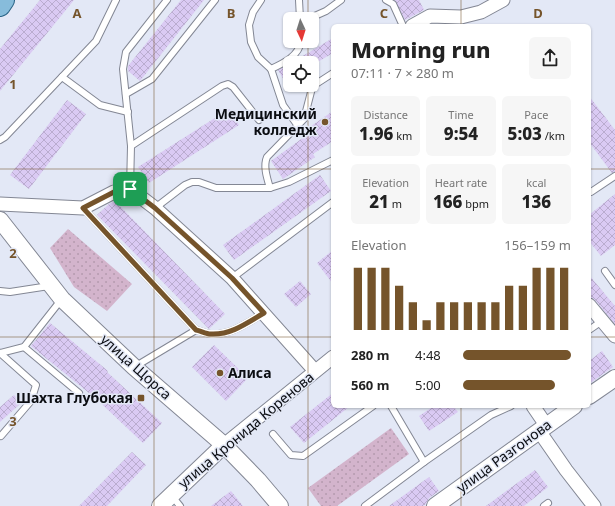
<!DOCTYPE html>
<meta charset="utf-8">
<style>
:root{--surface:#fff;--page:#f6f6f6;--text:#222;--muted:#767676;--accent:#75542b}
body{margin:0;font-family:"Noto Sans",sans-serif;background:var(--page);color:var(--text);height:100vh;display:flex;flex-direction:column;font-size:15px;white-space:nowrap}
*{box-sizing:border-box;margin:0}
p{font-size:13px;color:var(--muted)}
.icon{flex:none;width:22px;height:22px;fill:none;stroke:currentColor;stroke-width:2;stroke-linecap:round;stroke-linejoin:round}
.map{position:relative;flex:1;overflow:hidden}
.details{position:absolute;left:331px;top:24px;width:260px;height:384px;display:flex;flex-direction:column;background:var(--surface);border-radius:6px;box-shadow:0 1px 3px #0004}
.details>*{flex:none}
.needle{width:26px;rotate:176deg}
.fabs{position:absolute;left:283px;top:12px;display:grid;gap:8px}
.fabs a{display:grid;place-items:center;width:36px;height:36px;border-radius:6px;background:var(--surface);box-shadow:0 1px 3px #0004;font-size:20px}
.pin{position:absolute;display:grid;place-items:center;width:34px;height:34px;color:#fff;margin:-17px;border-radius:8px;box-shadow:0 2px 6px #0006}
.round{display:grid;place-items:center;flex:none;width:42px;height:42px;border-radius:6px;background:var(--page)}
.head{display:flex;align-items:center;justify-content:space-between;height:68px;padding:0 20px}
h1{font-size:22px;font-weight:800;line-height:30px}
.stats{display:grid;grid-template-columns:repeat(3,1fr);gap:6px;height:68px;padding:4px 20px}
.stats div{display:grid;align-content:center;border-radius:6px;background:var(--page);text-align:center}
.stats b{font-size:17px;font-weight:800}
.stats small{font-size:11px;font-weight:400}
.stats p{font-size:11px}
.chart{height:112px;padding:8px 20px}
.chart p{display:flex;justify-content:space-between}
.chart svg{width:100%;height:72px;margin-top:4px;stroke:var(--accent);stroke-width:6}
ul{padding:0 20px;list-style:none;font-size:13px}
li{display:grid;grid-template-columns:64px 48px 1fr;align-items:center;height:30px}
li i{height:10px;border-radius:5px;background:var(--accent)}
.map>svg:first-child{display:block}
.park{fill:url(#park-dots)}
.building{fill:url(#building-cross-hatch)}
.lines{fill:none;stroke-linecap:round;stroke-linejoin:round}
.service-casing{stroke:#838794;stroke-width:8}
.minor-casing{stroke:#838794;stroke-width:15}
.tertiary-casing{stroke:#838794;stroke-width:18}
.primary-casing{stroke:#286285;stroke-width:22}
.service{stroke:#fff;stroke-width:6}
.minor{stroke:#fff;stroke-width:13}
.tertiary{stroke:#fff;stroke-width:16}
.primary{stroke:#87bcdb;stroke-width:20}
.route-casing{stroke:#fff;stroke-width:8}
.route{stroke:#75542b;stroke-width:5}
.grid{fill:none;stroke:#75542b;stroke-width:1;stroke-opacity:0.55}
.poi-dot{fill:#75542b;stroke:#e3e8f6;stroke-width:1.5}
.labels{text-anchor:middle;stroke-width:3;stroke-linejoin:round;paint-order:stroke}
.poi-label{font-size:14px;font-weight:bold;fill:#0b0d12;stroke:#e3e8f6;text-anchor:end}
.street-label{font-size:14px;fill:#0b0d12;stroke:#e3e8f6}
.grid-label{font-size:13px;text-anchor:middle;font-weight:bold;fill:#75542b;stroke:#e3e8f6;stroke-width:3;stroke-linejoin:round;paint-order:stroke}
</style>
<div class="map">
<svg width="615" height="506" viewBox="0 0 615 506">
<defs>
<pattern id="park-dots" width="8" height="8" patternUnits="userSpaceOnUse"><rect width="8" height="8" fill="#d3b4cc"/><path d="M2 2h.1M6 6h.1" fill="none" stroke="#b49aae" stroke-width="1.8" stroke-linecap="round"/></pattern>
<pattern id="building-cross-hatch" width="8" height="8" patternUnits="userSpaceOnUse"><rect width="8" height="8" fill="#dacaf3"/><path d="M0 0l8 8M0 8l8-8" fill="none" stroke="#baaccf"/></pattern>
</defs>
<rect width="100%" height="100%" fill="#e3e8f6"/>
<g class="park">
<path d="M 68,229 L 132,284 L 107,311 L 74,287 L 50,248 Z"/>
<path d="M 391,428 L 409,454 L 337,506 L 321,506 L 308,488 Z"/>
</g>
<g class="building">
<path d="M 40,0 L 74,0 L 0,91 L 0,49 Z"/>
<path d="M 181,0 L 204,0 L 140,81 L 128,71 L 128,66 Z"/>
<path d="M 395,0 L 419,0 L 424,10 L 405,20 Z"/>
<path d="M 333,38 L 333,53 L 316,63 L 291,63 Z"/>
<path d="M 290,64 L 290,90 L 278,70 Z"/>
<path d="M 589,96 L 615,130 L 615,172 L 612,173 L 589,142 Z"/>
<path d="M 67,100 L 86,114 L 29,189 L 10,175 Z"/>
<path d="M 229,109 L 239,125 L 149,183 L 138,167 Z"/>
<path d="M 333,111 L 333,141 L 313,154 L 315,157 L 283,179 L 271,161 L 304,137 L 301,133 Z"/>
<path d="M 320,175 L 331,191 L 234,260 L 223,245 Z"/>
<path d="M 615,194 L 615,245 L 601,256 L 589,241 L 589,215 Z"/>
<path d="M 115,201 L 225,314 L 209,329 L 97,215 L 109,204 Z"/>
<path d="M 333,250 L 333,284 L 317,263 Z"/>
<path d="M 589,275 L 615,306 L 615,324 L 595,300 L 589,296 Z"/>
<path d="M 300,281 L 311,294 L 296,307 L 284,294 Z"/>
<path d="M 50,323 L 108,371 L 107,372 L 162,423 L 143,443 L 90,393 L 89,393 L 31,346 Z"/>
<path d="M 214,345 L 248,378 L 226,401 L 192,367 Z"/>
<path d="M 602,351 L 613,367 L 589,384 L 589,361 Z"/>
<path d="M 333,393 L 333,406 L 350,406 L 304,443 L 290,427 Z"/>
<path d="M 14,395 L 21,403 L 0,422 L 0,407 Z"/>
<path d="M 434,406 L 453,406 L 458,412 L 429,431 L 419,416 Z"/>
<path d="M 132,452 L 146,465 L 107,506 L 79,506 Z"/>
<path d="M 535,470 L 548,487 L 524,506 L 486,506 Z"/>
<path d="M 429,477 L 439,491 L 429,498 L 426,504 L 423,506 L 389,506 Z"/>
<path d="M 231,491 L 243,506 L 211,506 Z"/>
</g>
<g class="lines">
<defs>
<g id="service">
<path d="M 261,0 L 253,12 L 249,25 L 251,42 L 258,57 L 271,69"/>
<path d="M 299,0 L 300,19"/>
<path d="M 386,0 L 393,4 L 403,26"/>
<path d="M 308,19 L 326,11 L 341,0"/>
<path d="M 62,77 L 100,105 L 128,112"/>
<path d="M 126,94 L 152,79 L 215,0"/>
<path d="M 298,126 L 283,105 L 271,69 C 284,63 299,56 301,41"/>
<path d="M 0,140 L 5,137 L 96,41 L 116,0"/>
<path d="M 131,146 L 123,69 L 126,52 L 167,0"/>
<path d="M 270,188 C 267,178 263,166 267,157 L 304,119 L 312,88 L 316,84 L 333,73"/>
<path d="M 130,189 L 131,146 L 222,86 L 228,84 L 233,87 L 259,120"/>
<path d="M 589,191 L 591,192 L 615,176"/>
<path d="M 83,208 L 196,330 C 201,331 206,334 211,334 C 231,335 247,323 264,313"/>
<path d="M 155,208 L 185,185 L 192,182 L 199,182 L 216,188 L 270,188 L 289,182 L 333,160"/>
<path d="M 605,271 L 615,285"/>
<path d="M 232,278 L 333,202"/>
<path d="M 0,291 L 10,292 L 49,286"/>
<path d="M 589,330 L 602,321"/>
<path d="M 24,347 L 79,393"/>
<path d="M 0,353 L 36,385 L 31,401 L 1,436"/>
<path d="M 0,353 L 24,347 L 61,300"/>
<path d="M 136,366 L 196,330"/>
<path d="M 391,406 L 424,462"/>
<path d="M 273,434 L 291,455 L 303,456 L 373,406"/>
<path d="M 172,496 L 180,506"/>
<path d="M 365,506 L 424,462 L 491,415 L 511,406"/>
<path d="M 544,506 L 548,503"/>
</g>
<g id="minor">
<path d="M 412,26 L 430,16 L 461,17 L 481,12 L 503,0"/>
<path d="M 0,204 L 83,208 L 114,192 L 130,189 L 155,208 L 232,278 L 315,371"/>
<path d="M 589,305 L 615,336"/>
<path d="M 533,406 L 546,425"/>
<path d="M 539,431 L 566,470 L 594,506"/>
<path d="M 224,445 L 333,357"/>
</g>
<g id="tertiary">
<path d="M 0,220 L 62,299 L 134,367 L 224,445 L 258,480 L 280,506"/>
<path d="M 589,396 L 615,378"/>
<path d="M 160,506 L 224,445"/>
<path d="M 435,506 L 574,406"/>
</g>
<path id="primary" d="M 0,6 L 4,0"/>
</defs>
<use href="#service" class="service-casing"/>
<use href="#minor" class="minor-casing"/>
<use href="#tertiary" class="tertiary-casing"/>
<use href="#primary" class="primary-casing"/>
<use href="#service" class="service"/>
<use href="#minor" class="minor"/>
<use href="#tertiary" class="tertiary"/>
<use href="#primary" class="primary"/>
</g>
<g class="lines">
<defs>
<path id="route" d="M 130,189 L 155,208 L 232,278 L 264,313 C 247,323 231,335 211,334 C 206,334 201,331 196,330 L 83,208 L 114,192 Z"/>
</defs>
<use href="#route" class="route-casing"/>
<use href="#route" class="route"/>
</g>
<path class="grid" d="M 154,0 L 154,506M 308,0 L 308,19M 461,0 L 461,26M 308,41 L 308,63M 308,85 L 308,506M 0,169 L 333,169M 589,169 L 615,169M 0,337 L 333,337M 589,337 L 615,337M 461,406 L 461,506"/>
<g class="poi-dot">
<circle cx="325" cy="122" r="4"/>
<circle cx="220" cy="373" r="4"/>
<rect x="137" y="394" width="8" height="8" rx="2"/>
</g>
<g class="labels">
<g class="poi-label">
<text x="317" y="119">Медицинский<tspan x="317" dy="16">колледж</tspan></text>
<text x="228" y="378" text-anchor="start">Алиса</text>
<text x="133" y="403">Шахта Глубокая</text>
</g>
<g class="street-label">
<text transform="translate(136 367) rotate(42)" y="5">улица Щорса</text>
<text transform="translate(246 430) rotate(-40)" y="5">улица Кронида Коренова</text>
<text transform="translate(504 456) rotate(-36)" y="5">улица Разгонова</text>
</g>
</g>
<g class="grid-label">
<text x="77" y="18">A</text>
<text x="231" y="18">B</text>
<text x="384" y="18">C</text>
<text x="538" y="18">D</text>
<text x="13" y="89">1</text>
<text x="13" y="258">2</text>
<text x="13" y="426">3</text>
</g>
</svg>
<div class="fabs">
<a><svg class="needle" viewBox="-14 -14 28 28"><path d="M0-13l5 13h-10z" fill="#e53935"/><path d="M0 13l5-13h-10z" fill="#767676"/></svg></a>
<a><svg class="icon" aria-label="locate" viewBox="0 0 24 24"><circle cx="12" cy="12" r="6"/><path d="M12 2v4M12 18v4M2 12h4M18 12h4"/></svg></a>
</div>
<div class="pin" style="left:130px;top:189px;background:#1e9e55"><svg class="icon" aria-label="arrive" viewBox="0 0 24 24"><path d="M6 21V4h12l-3 4 3 4H6"/></svg></div>
<section class="details">
<div class="head"><div><h1>Morning run</h1><p>07:11 · 7 × 280 m</p></div><a class="round"><svg class="icon" aria-label="share" viewBox="0 0 24 24"><path d="M12 15V3M7 8l5-5 5 5M5 13v7h14v-7"/></svg></a></div>
<div class="stats">
<div><p>Distance</p><b>1.96<small> km</small></b></div>
<div><p>Time</p><b>9:54</b></div>
<div><p>Pace</p><b>5:03<small> /km</small></b></div>
</div>
<div class="stats">
<div><p>Elevation</p><b>21<small> m</small></b></div>
<div><p>Heart rate</p><b>166<small> bpm</small></b></div>
<div><p>kcal</p><b>136</b></div>
</div>
<div class="chart"><p><span>Elevation</span>156–159 m</p>
<svg viewBox="0 0 160 44" preserveAspectRatio="none"><path d="M5 44V6M15 44V6M25 44V6M35 44V17M45 44V27M55 44V38M65 44V27M75 44V27M85 44V27M95 44V27M105 44V27M115 44V17M125 44V17M135 44V6M145 44V6M155 44V6"/></svg>
</div>
<ul>
<li><b>280 m</b>4:48<i style="width:100%"></i></li>
<li><b>560 m</b>5:00<i style="width:85%"></i></li>
</ul>
</section>
</div>
